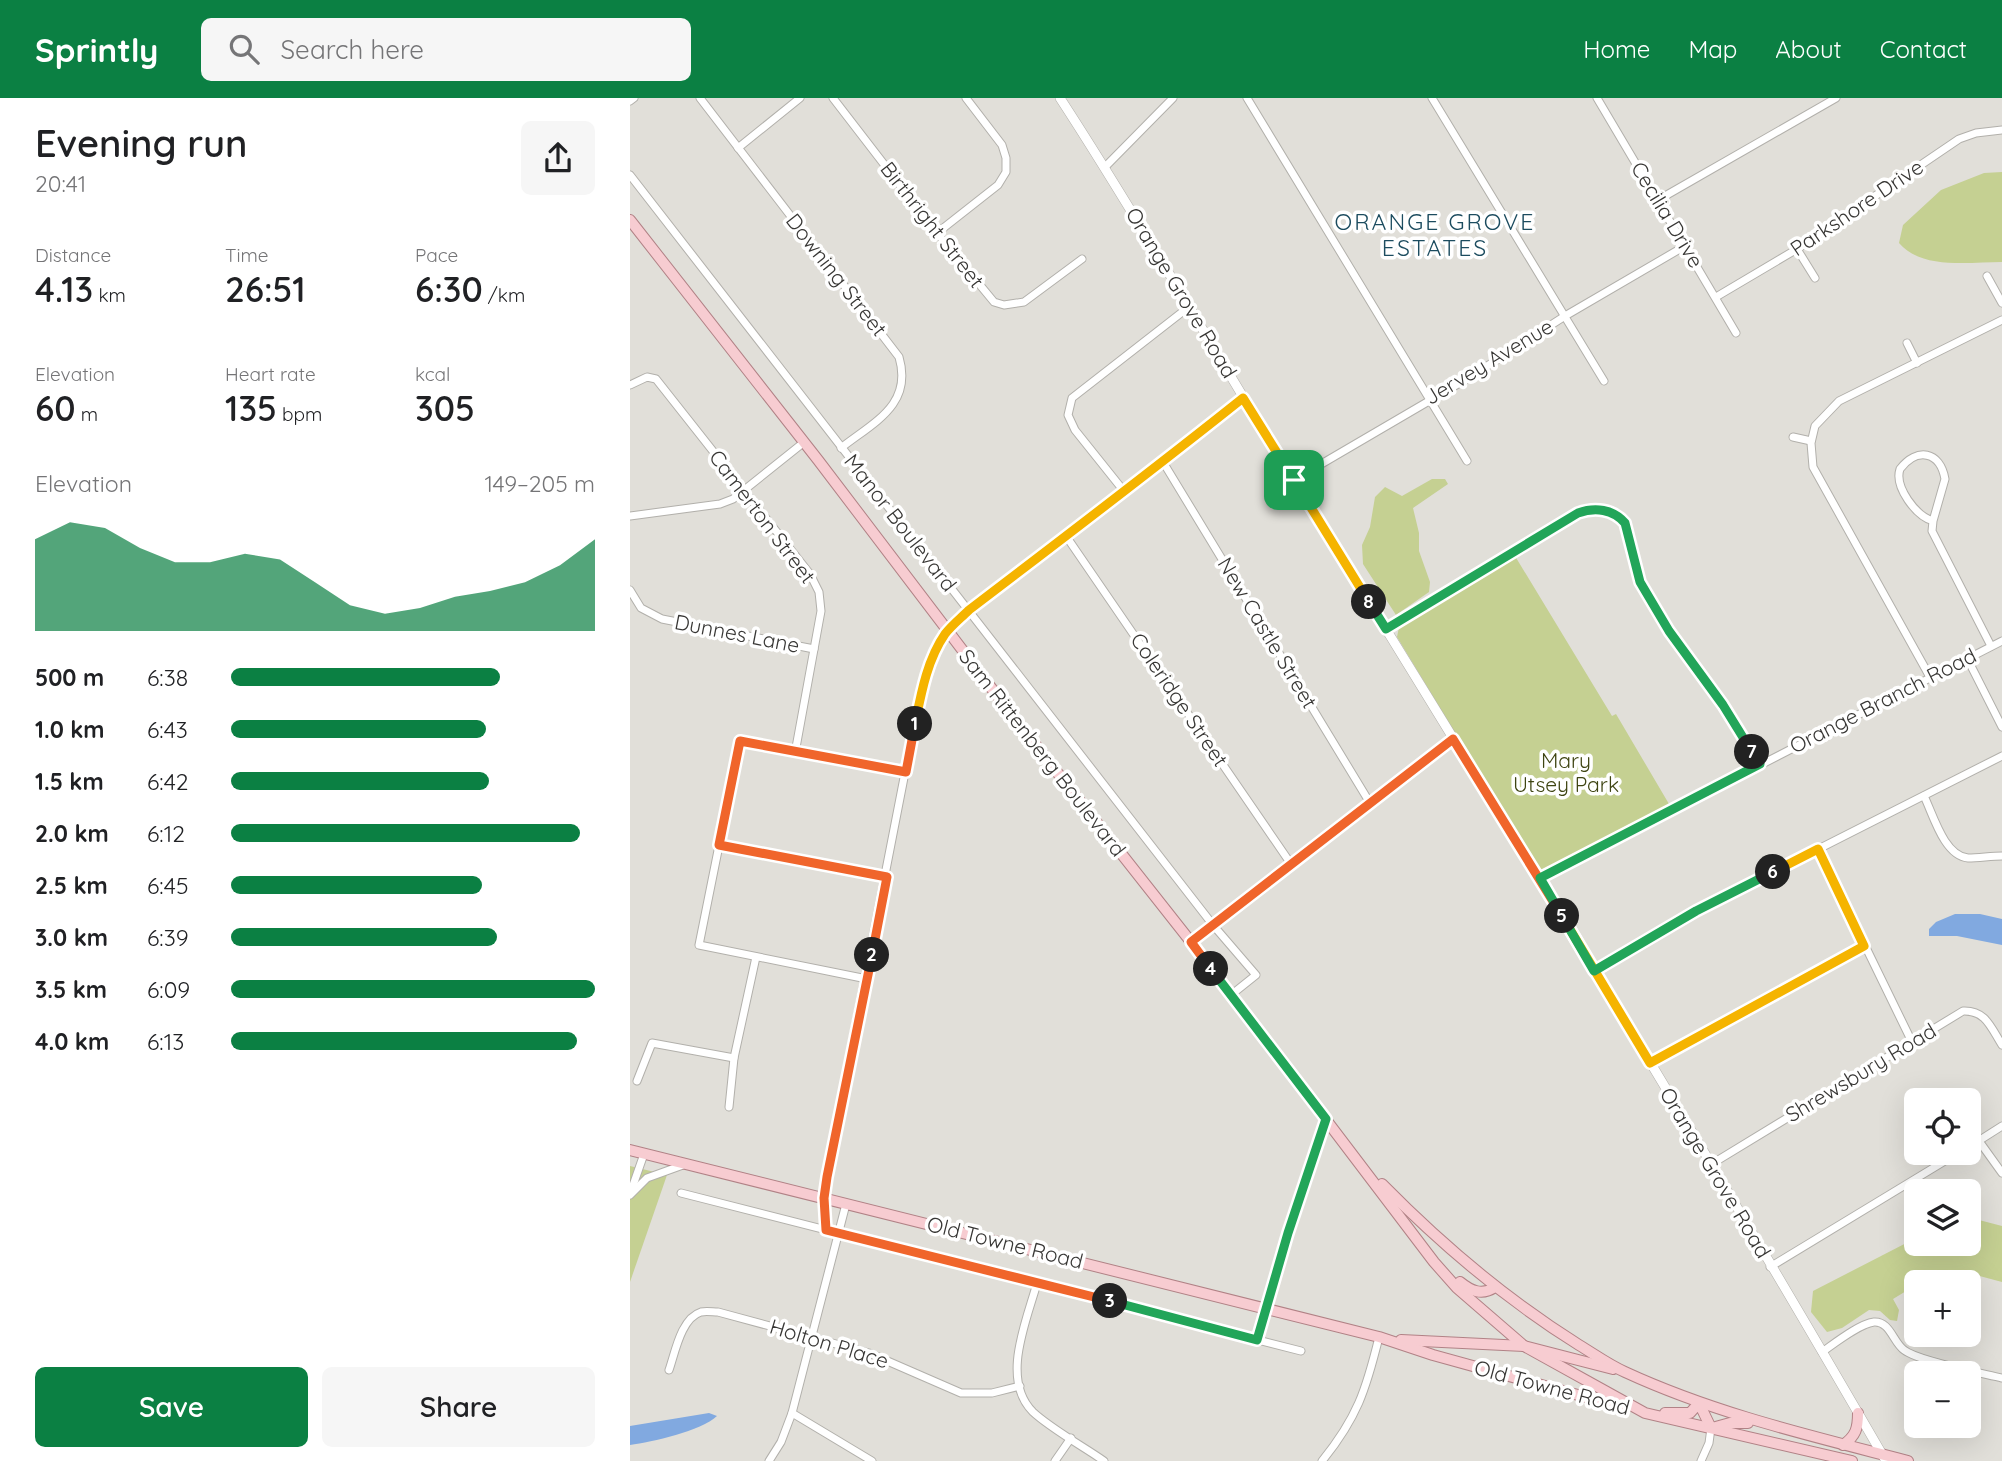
<!DOCTYPE html>
<meta charset="utf-8">
<style>
:root{--surface:#fff;--page:#f6f6f6;--text:#202124;--muted:#757577;--accent:#0b8043}
body{margin:0;font-family:Quicksand,sans-serif;background:var(--page);color:var(--text);height:100vh;display:flex;flex-direction:column;font-size:26px;white-space:nowrap}
*{box-sizing:border-box;margin:0}
p{font-size:23px;color:var(--muted)}
.icon{flex:none;width:38px;height:38px;fill:none;stroke:currentColor;stroke-width:2;stroke-linecap:round;stroke-linejoin:round}
.map{position:relative;flex:1;overflow:hidden}
.details{display:flex;flex-direction:column;background:var(--surface);width:630px}
.details>*{flex:none}
.tools{position:absolute;left:1274px;top:990px;display:grid;gap:14px}
.tools a{display:grid;place-items:center;width:77px;height:77px;border-radius:10px;background:var(--surface);box-shadow:0 7px 28px #0002;font-size:35px}
.pin{position:absolute;display:grid;place-items:center;width:60px;height:60px;color:#fff;margin:-30px;border-radius:14px;box-shadow:0 4px 10px #0006}
.km{position:absolute;width:35px;height:35px;margin:-18px;border-radius:50%;background:#222;color:#fff;font-size:19px;line-height:35px;text-align:center}
.round{display:grid;place-items:center;flex:none;width:74px;height:74px;border-radius:10px;background:var(--page)}
.overview{display:flex;align-items:center;justify-content:space-between;height:119px;padding:0 35px}
h1{font-size:38px;font-weight:600;line-height:52px}
.stats{display:grid;grid-template-columns:repeat(3,1fr);gap:10px;height:119px;padding:7px 35px}
.stats div{display:grid;align-content:center}
.stats b{font-size:35px;font-weight:600}
.stats small{font-size:19px;font-weight:400}
.stats p{font-size:19px}
.chart{height:196px;padding:14px 35px}
.chart p{display:flex;justify-content:space-between}
.chart svg{width:100%;height:126px;margin-top:7px;fill:var(--accent);opacity:.7}
.cta{display:flex;gap:14px;margin-top:auto;padding:14px 35px}
.cta a{flex:1;height:80px;border-radius:10px;background:var(--accent);color:#fff;font-size:28px;font-weight:600;line-height:80px;text-align:center}
.cta a+a{background:var(--page);color:var(--text)}
ul{padding:0 35px;list-style:none;font-size:23px}
li{display:grid;grid-template-columns:112px 84px 1fr;align-items:center;height:52px}
li i{height:18px;border-radius:9px;background:var(--accent)}
header{display:flex;align-items:center;gap:42px;box-sizing:border-box;height:98px;padding:0 35px;background:var(--accent);color:#fff}
header strong{font-size:33px}
nav{display:flex;gap:38px;margin-inline-start:auto;font-size:24px}
.search{width:490px;height:63px;background:var(--page);display:flex;align-items:center;gap:18px;box-sizing:border-box;padding:0 24px;border-radius:10px;color:var(--muted);font-size:26px}
main{display:flex;flex:1;min-height:0}
.map>svg:first-child{display:block}
.green{fill:#c5d092}
.water{fill:#81a9e0}
.lines{fill:none;stroke-linecap:round;stroke-linejoin:round}
.minor-casing{stroke:#b2b0ab;stroke-width:9}
.tertiary-casing{stroke:#b2b0ab;stroke-width:10}
.primary-casing{stroke:#b18286;stroke-width:12}
.minor{stroke:#fff;stroke-width:7}
.tertiary{stroke:#fff;stroke-width:9}
.primary{stroke:#f7ccd1;stroke-width:10}
.split-1-casing{stroke:#fff;stroke-width:14}
.split-2-casing{stroke:#fff;stroke-width:14}
.split-3-casing{stroke:#fff;stroke-width:14}
.split-4-casing{stroke:#fff;stroke-width:14}
.split-5-casing{stroke:#fff;stroke-width:14}
.split-6-casing{stroke:#fff;stroke-width:14}
.split-7-casing{stroke:#fff;stroke-width:14}
.split-8-casing{stroke:#fff;stroke-width:14}
.split-9-casing{stroke:#fff;stroke-width:14}
.split-1{stroke:#f5b400;stroke-width:9}
.split-2{stroke:#f0652b;stroke-width:9}
.split-3{stroke:#f0652b;stroke-width:9}
.split-4{stroke:#22a559;stroke-width:9}
.split-5{stroke:#f0652b;stroke-width:9}
.split-6{stroke:#f5b400;stroke-width:9}
.split-7{stroke:#22a559;stroke-width:9}
.split-8{stroke:#22a559;stroke-width:9}
.split-9{stroke:#f5b400;stroke-width:9}
.labels{text-anchor:middle;stroke-width:7;stroke-linejoin:round;paint-order:stroke}
.street-label{font-size:21px;fill:#383735;stroke:#fff}
.park-label{font-size:21px;fill:#3f4512;stroke:#fff}
.neighbourhood-label{font-size:23px;letter-spacing:2px;fill:#1c4c5f;stroke:#fff}
</style>
<header>
<strong>Sprintly</strong>
<div class="search"><svg class="icon" aria-label="search" viewBox="0 0 24 24"><circle cx="10" cy="10" r="6"/><path d="M15 15l6 6"/></svg>Search here</div>
<nav><a>Home</a><a>Map</a><a>About</a><a>Contact</a></nav>
</header>
<main>
<section class="details">
<div class="overview"><div><h1>Evening run</h1><p>20:41</p></div><a class="round"><svg class="icon" aria-label="share" viewBox="0 0 24 24"><path d="M12 15V3M7 8l5-5 5 5M5 13v7h14v-7"/></svg></a></div>
<div class="stats">
<div><p>Distance</p><b>4.13<small> km</small></b></div>
<div><p>Time</p><b>26:51</b></div>
<div><p>Pace</p><b>6:30<small> /km</small></b></div>
</div>
<div class="stats">
<div><p>Elevation</p><b>60<small> m</small></b></div>
<div><p>Heart rate</p><b>135<small> bpm</small></b></div>
<div><p>kcal</p><b>305</b></div>
</div>
<div class="chart"><p><span>Elevation</span>149–205 m</p>
<svg viewBox="0 0 160 44" preserveAspectRatio="none"><path d="M0 44V12L10 6L20 8L30 15L40 20L50 20L60 17L70 19L80 27L90 35L100 38L110 36L120 32L130 30L140 27L150 21L160 12V44z"/></svg>
</div>
<ul>
<li><b>500 m</b>6:38<i style="width:74%"></i></li>
<li><b>1.0 km</b>6:43<i style="width:70%"></i></li>
<li><b>1.5 km</b>6:42<i style="width:71%"></i></li>
<li><b>2.0 km</b>6:12<i style="width:96%"></i></li>
<li><b>2.5 km</b>6:45<i style="width:69%"></i></li>
<li><b>3.0 km</b>6:39<i style="width:73%"></i></li>
<li><b>3.5 km</b>6:09<i style="width:100%"></i></li>
<li><b>4.0 km</b>6:13<i style="width:95%"></i></li>
</ul>
<div class="cta"><a>Save</a><a>Share</a></div>
</section>
<div class="map">
<svg width="1372" height="1363" viewBox="0 0 1372 1363">
<rect width="100%" height="100%" fill="#e1dfd9"/>
<g class="green">
<path d="M 1372,74 L 1372,164 C 1339,164 1292,172 1269,145 L 1273,127 L 1311,92 L 1354,75 Z"/>
<path d="M 802,381 L 815,381 L 818,386 L 783,410 L 789,435 L 789,453 L 800,484 L 799,494 L 766,517 L 733,466 L 732,447 L 740,429 L 745,399 L 755,389 L 772,398 Z"/>
<path d="M 885,458 L 982,618 L 986,616 L 1039,706 L 917,771 L 910,771 L 905,767 L 767,539 L 769,529 Z"/>
<path d="M 0,1068 L 37,1077 L 0,1184 Z"/>
<path d="M 1339,1122 L 1349,1122 L 1372,1128 L 1372,1184 L 1331,1173 L 1328,1185 L 1317,1184 L 1310,1173 L 1290,1185 L 1286,1185 L 1286,1187 L 1263,1201 L 1269,1212 L 1267,1223 L 1260,1222 L 1250,1213 L 1239,1212 L 1212,1230 L 1197,1234 L 1181,1214 L 1183,1193 L 1286,1140 L 1286,1146 L 1339,1146 Z"/>
</g>
<g class="water">
<path d="M 1325,816 L 1350,816 L 1372,821 L 1372,847 L 1327,838 L 1299,838 L 1299,831 L 1306,824 Z"/>
<path d="M 79,1315 L 87,1318 C 71,1333 22,1344 0,1347 L 0,1328 Z"/>
</g>
<g class="lines">
<defs>
<g id="minor">
<path d="M 70,0 L 269,259 C 283,307 244,324 211,350"/>
<path d="M 203,0 L 307,135 L 364,204 L 374,207 L 394,204 L 452,161"/>
<path d="M 617,0 L 837,363"/>
<path d="M 802,0 L 974,283"/>
<path d="M 967,0 L 1106,235"/>
<path d="M 0,3 L 4,0"/>
<path d="M 108,50 L 170,0"/>
<path d="M 475,69 L 543,0"/>
<path d="M 0,77 L 583,827 L 626,877 L 601,897"/>
<path d="M 1028,102 L 1206,0"/>
<path d="M 307,135 L 368,87 L 376,74 L 376,60 L 372,47 L 336,0"/>
<path d="M 1167,151 L 1185,180"/>
<path d="M 1357,178 L 1372,205"/>
<path d="M 1086,199 L 1167,151 L 1329,41 L 1346,35 L 1372,32"/>
<path d="M 1277,245 L 1287,265"/>
<path d="M 0,287 L 17,279 L 26,281 L 180,476 L 189,494 L 191,513 L 165,655"/>
<path d="M 1163,339 L 1181,343"/>
<path d="M 533,364 L 740,705"/>
<path d="M 664,382 L 840,279 L 935,218 L 1055,148"/>
<path d="M 493,392 L 445,332 L 438,317 L 442,300 L 560,208"/>
<path d="M 0,418 L 90,406 L 103,401 L 173,345"/>
<path d="M 1303,423 C 1286,418 1264,389 1270,371 C 1287,349 1310,353 1315,381 L 1303,423 L 1302,433 L 1361,548"/>
<path d="M 436,438 L 661,766"/>
<path d="M 0,492 L 11,510 L 32,521 L 184,551"/>
<path d="M 756,531 L 948,415 C 965,409 983,411 995,425 L 1010,484 L 1039,533 L 1093,607 L 1130,666"/>
<path d="M 1337,560 L 1372,629"/>
<path d="M 1300,579 L 1183,369 L 1181,345 L 1185,328 L 1209,303 L 1372,222"/>
<path d="M 1294,698 C 1303,716 1314,758 1338,760 C 1349,760 1361,758 1372,758"/>
<path d="M 89,747 L 257,779"/>
<path d="M 1188,751 L 1282,944"/>
<path d="M 910,780 L 1372,543"/>
<path d="M 561,844 L 823,641"/>
<path d="M 964,872 L 1066,813 L 1372,658"/>
<path d="M 237,881 L 69,847 L 110,643 L 276,674"/>
<path d="M 1020,966 L 1234,848"/>
<path d="M 7,983 L 22,945 L 104,960"/>
<path d="M 99,1009 L 104,960 L 126,859"/>
<path d="M 1349,1043 L 1372,1075"/>
<path d="M 1339,1049 L 1372,1028"/>
<path d="M 1080,1067 L 1333,913 C 1356,912 1361,930 1372,947"/>
<path d="M 1,1093 L 14,1056"/>
<path d="M 51,1095 L 671,1253"/>
<path d="M 0,1097 L 17,1080 L 53,1067"/>
<path d="M 196,1132 L 194,1100 L 196,1079 L 288,608 C 300,562 305,546 339,512 C 431,442 523,372 613,300"/>
<path d="M 1140,1169 L 1328,1055"/>
<path d="M 407,1185 C 397,1222 370,1281 403,1314 C 420,1330 454,1349 474,1363"/>
<path d="M 627,1242 L 658,1135 L 696,1021"/>
<path d="M 1192,1254 C 1205,1245 1229,1226 1244,1224 C 1260,1223 1263,1244 1274,1252 C 1288,1263 1351,1275 1372,1280"/>
<path d="M 39,1272 C 45,1255 51,1220 71,1214 C 76,1213 83,1214 88,1214 L 239,1255 L 331,1295 L 362,1295 L 390,1288"/>
<path d="M 162,1315 L 242,1363"/>
<path d="M 139,1363 L 151,1344 L 162,1315 L 216,1106"/>
<path d="M 425,1363 L 441,1340"/>
<path d="M 692,1363 C 727,1320 736,1292 749,1239"/>
<path d="M 1071,1363 L 1079,1345 L 1081,1330"/>
</g>
<path id="tertiary" d="M 430,0 C 513,127 588,260 668,389 C 868,711 1066,1035 1256,1363"/>
<g id="primary">
<path d="M 0,122 L 188,362 L 378,612 L 561,844 L 804,1164 L 827,1190 L 894,1248 L 1015,1315 L 1222,1363"/>
<path d="M 0,1052 L 749,1239 L 803,1257 L 995,1310"/>
<path d="M 752,1086 C 812,1147 877,1202 949,1247 C 964,1256 979,1267 995,1274 C 1086,1316 1182,1338 1278,1363"/>
<path d="M 830,1184 C 841,1193 852,1198 865,1189"/>
<path d="M 771,1242 L 894,1248 L 983,1271"/>
<path d="M 1035,1315 L 1060,1315 L 1069,1305 L 1081,1330"/>
<path d="M 1082,1330 L 1100,1325 L 1118,1325"/>
<path d="M 1213,1347 C 1226,1338 1228,1330 1228,1315"/>
</g>
</defs>
<use href="#minor" class="minor-casing"/>
<use href="#tertiary" class="tertiary-casing"/>
<use href="#primary" class="primary-casing"/>
<use href="#minor" class="minor"/>
<use href="#tertiary" class="tertiary"/>
<use href="#primary" class="primary"/>
</g>
<g class="lines">
<defs>
<path id="split-1" d="M 285,626 C 291,596 297,562 315,536 C 322,527 331,520 339,512 C 431,442 523,372 613,300 L 664,382"/>
<path id="split-2" d="M 242,857 L 257,779 L 89,747 L 110,643 L 276,674 L 285,626"/>
<path id="split-3" d="M 242,857 L 197,1079 L 194,1100 L 196,1132 L 480,1203"/>
<path id="split-4" d="M 480,1203 L 627,1242 L 658,1135 L 696,1021 L 581,871"/>
<path id="split-5" d="M 581,871 L 561,844 L 823,641 L 932,818"/>
<path id="split-6" d="M 932,818 L 1020,965 L 1234,848 L 1188,751 L 1143,774"/>
<path id="split-7" d="M 1122,654 L 1130,666 L 910,780 L 964,873 L 1066,813 L 1143,774"/>
<path id="split-8" d="M 739,504 L 756,531 L 948,415 C 965,409 983,411 995,425 L 1010,484 L 1039,533 L 1093,607 L 1122,654"/>
<path id="split-9" d="M 664,382 L 739,504"/>
</defs>
<use href="#split-1" class="split-1-casing"/>
<use href="#split-2" class="split-2-casing"/>
<use href="#split-3" class="split-3-casing"/>
<use href="#split-4" class="split-4-casing"/>
<use href="#split-5" class="split-5-casing"/>
<use href="#split-6" class="split-6-casing"/>
<use href="#split-7" class="split-7-casing"/>
<use href="#split-8" class="split-8-casing"/>
<use href="#split-9" class="split-9-casing"/>
<use href="#split-1" class="split-1"/>
<use href="#split-2" class="split-2"/>
<use href="#split-3" class="split-3"/>
<use href="#split-4" class="split-4"/>
<use href="#split-5" class="split-5"/>
<use href="#split-6" class="split-6"/>
<use href="#split-7" class="split-7"/>
<use href="#split-8" class="split-8"/>
<use href="#split-9" class="split-9"/>
</g>
<g class="labels">
<g class="street-label">
<text transform="translate(1227 110) rotate(-34)" y="7">Parkshore Drive</text>
<text transform="translate(1037 117) rotate(59)" y="7">Cecilia Drive</text>
<text transform="translate(302 127) rotate(52)" y="7">Birthright Street</text>
<text transform="translate(206 177) rotate(52)" y="7">Downing Street</text>
<text transform="translate(551 195) rotate(59)" y="7">Orange Grove Road</text>
<text transform="translate(859 264) rotate(-31)" y="7">Jervey Avenue</text>
<text transform="translate(132 419) rotate(53)" y="7">Camerton Street</text>
<text transform="translate(270 425) rotate(52)" y="7">Manor Boulevard</text>
<text transform="translate(637 535) rotate(59)" y="7">New Castle Street</text>
<text transform="translate(107 536) rotate(11)" y="7">Dunnes Lane</text>
<text transform="translate(549 602) rotate(56)" y="7">Coleridge Street</text>
<text transform="translate(1253 603) rotate(-27)" y="7">Orange Branch Road</text>
<text transform="translate(412 655) rotate(52)" y="7">Sam Rittenberg Boulevard</text>
<text transform="translate(1231 975) rotate(-31)" y="7">Shrewsbury Road</text>
<text transform="translate(1085 1075) rotate(59)" y="7">Orange Grove Road</text>
<text transform="translate(375 1145) rotate(14)" y="7">Old Towne Road</text>
<text transform="translate(199 1246) rotate(17)" y="7">Holton Place</text>
<text transform="translate(922 1290) rotate(15)" y="7">Old Towne Road</text>
</g>
<g class="park-label">
<text x="936" y="670">Mary<tspan x="936" dy="24">Utsey Park</tspan></text>
</g>
<g class="neighbourhood-label">
<text x="805" y="132">ORANGE GROVE<tspan x="805" dy="26">ESTATES</tspan></text>
</g>
</g>
</svg>
<div class="tools">
<a><svg class="icon" aria-label="locate" viewBox="0 0 24 24"><circle cx="12" cy="12" r="6"/><path d="M12 2v4M12 18v4M2 12h4M18 12h4"/></svg></a>
<a><svg class="icon" aria-label="layers" viewBox="0 0 24 24"><path d="M12 4l9 5-9 5-9-5zM3 14l9 5 9-5"/></svg></a>
<a>+</a>
<a>−</a>
</div>
<div class="pin" style="left:664px;top:382px;background:#1e9e55"><svg class="icon" aria-label="arrive" viewBox="0 0 24 24"><path d="M6 21V4h12l-3 4 3 4H6"/></svg></div>
<b class="km" style="left:285px;top:626px">1</b>
<b class="km" style="left:242px;top:857px">2</b>
<b class="km" style="left:480px;top:1203px">3</b>
<b class="km" style="left:581px;top:871px">4</b>
<b class="km" style="left:932px;top:818px">5</b>
<b class="km" style="left:1143px;top:774px">6</b>
<b class="km" style="left:1122px;top:654px">7</b>
<b class="km" style="left:739px;top:504px">8</b>
</div>
</main>
